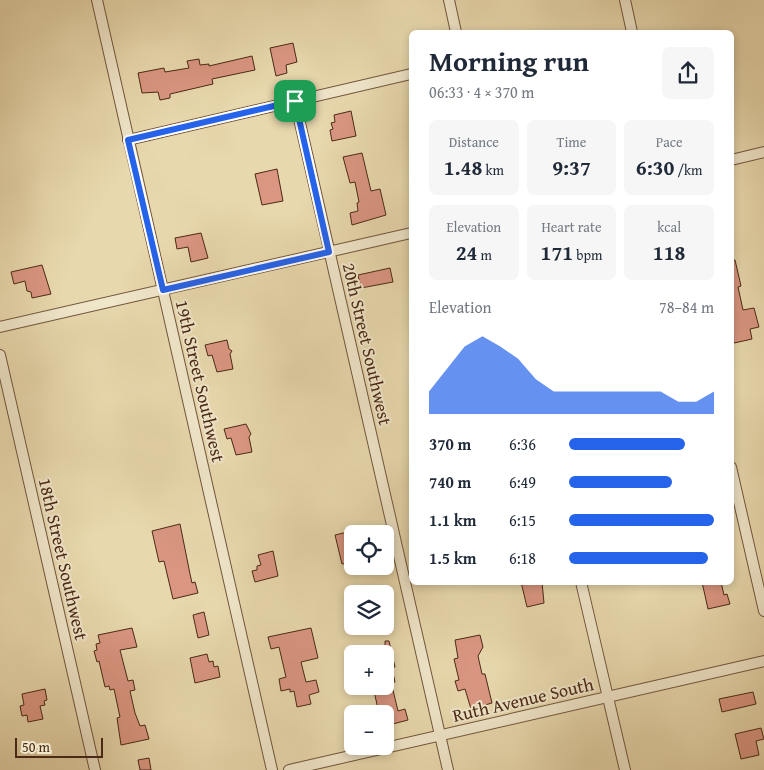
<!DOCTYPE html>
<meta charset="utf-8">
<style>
:root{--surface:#fff;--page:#f6f6f7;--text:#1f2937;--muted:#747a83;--accent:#2563eb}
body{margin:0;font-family:"Gentium Book Plus",serif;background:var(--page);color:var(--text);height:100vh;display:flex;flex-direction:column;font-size:19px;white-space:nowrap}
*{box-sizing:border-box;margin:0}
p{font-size:16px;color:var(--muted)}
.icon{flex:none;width:28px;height:28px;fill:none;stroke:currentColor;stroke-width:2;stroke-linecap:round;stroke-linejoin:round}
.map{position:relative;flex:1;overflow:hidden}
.drawer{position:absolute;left:409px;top:30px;width:325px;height:555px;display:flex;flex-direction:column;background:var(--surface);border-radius:8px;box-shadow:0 2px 8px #0003}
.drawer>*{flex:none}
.fabs{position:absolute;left:344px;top:525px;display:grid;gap:10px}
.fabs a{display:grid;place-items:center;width:50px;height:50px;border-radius:8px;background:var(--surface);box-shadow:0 2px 8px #0003;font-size:25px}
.scale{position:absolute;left:15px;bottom:12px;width:88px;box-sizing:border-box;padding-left:5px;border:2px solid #4a2916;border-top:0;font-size:14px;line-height:18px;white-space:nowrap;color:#4a2916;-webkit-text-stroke:4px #f0e6ca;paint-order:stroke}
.pin{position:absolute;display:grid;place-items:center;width:42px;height:42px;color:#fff;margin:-21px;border-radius:10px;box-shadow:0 2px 8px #0006}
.round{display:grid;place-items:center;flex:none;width:52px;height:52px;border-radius:8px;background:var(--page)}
.head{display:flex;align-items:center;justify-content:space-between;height:85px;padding:0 20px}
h1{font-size:28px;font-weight:700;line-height:38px}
.figures{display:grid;grid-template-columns:repeat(3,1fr);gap:8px;height:85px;padding:5px 20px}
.figures div{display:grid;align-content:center;border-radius:8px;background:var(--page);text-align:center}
.figures b{font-size:21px;font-weight:700}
.figures small{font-size:14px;font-weight:400}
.figures p{font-size:14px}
.chart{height:140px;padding:10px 20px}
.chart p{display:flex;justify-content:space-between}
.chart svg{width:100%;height:90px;margin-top:5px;fill:var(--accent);opacity:.7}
ul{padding:0 20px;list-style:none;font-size:16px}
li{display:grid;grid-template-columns:80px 60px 1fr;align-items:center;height:38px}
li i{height:12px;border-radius:6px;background:var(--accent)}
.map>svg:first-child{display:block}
.building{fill:#da9681;stroke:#4a2916}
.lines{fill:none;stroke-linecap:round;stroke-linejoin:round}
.minor-casing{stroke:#72553c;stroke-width:12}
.minor{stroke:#f0e6ca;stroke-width:10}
.route-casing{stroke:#fff;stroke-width:10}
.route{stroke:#2563eb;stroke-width:6}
.labels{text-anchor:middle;stroke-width:4;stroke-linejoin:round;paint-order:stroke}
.street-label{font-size:18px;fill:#4a2916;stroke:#f0e6ca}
</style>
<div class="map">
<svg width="764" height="770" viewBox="0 0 764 770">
<rect width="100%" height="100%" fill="#e8d8ad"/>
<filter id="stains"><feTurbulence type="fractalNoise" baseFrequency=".004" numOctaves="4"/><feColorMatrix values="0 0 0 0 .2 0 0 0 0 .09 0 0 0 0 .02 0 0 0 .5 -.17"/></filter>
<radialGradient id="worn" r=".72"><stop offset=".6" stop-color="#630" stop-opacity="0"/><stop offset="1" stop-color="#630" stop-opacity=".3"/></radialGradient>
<g class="building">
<path d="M 293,43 L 297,62 L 286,65 L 287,73 L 276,76 L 270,48 Z"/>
<path d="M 252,56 L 255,70 L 212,79 L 213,84 L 170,94 L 170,98 L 160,100 L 158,92 L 142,93 L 138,73 L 164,68 L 165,72 L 189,68 L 187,61 L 199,59 L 200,65 L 209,64 L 209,66 Z"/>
<path d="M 351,111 L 356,136 L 332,141 L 330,130 L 333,129 L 331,123 L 335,122 L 334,115 Z"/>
<path d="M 362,153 L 371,191 L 380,189 L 386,215 L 352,225 L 350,213 L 358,211 L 357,203 L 359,202 L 355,182 L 350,183 L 343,157 Z"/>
<path d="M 277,169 L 283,201 L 262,205 L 255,174 Z"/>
<path d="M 201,233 L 208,258 L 191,262 L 188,247 L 177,249 L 175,238 Z"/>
<path d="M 735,260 L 741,286 L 738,287 L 743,310 L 754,308 L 759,327 L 750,329 L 752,339 L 734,343 L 731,328 L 731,261 Z"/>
<path d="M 42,265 L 51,294 L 32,298 L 31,292 L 27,291 L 25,281 L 14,284 L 11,272 Z"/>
<path d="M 390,268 L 393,282 L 361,288 L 358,275 Z"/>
<path d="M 227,340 L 229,349 L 232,351 L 230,354 L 233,369 L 217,372 L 212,355 L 208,356 L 205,345 Z"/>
<path d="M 246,424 L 251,434 L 249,437 L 252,452 L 236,455 L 231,438 L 227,439 L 224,429 Z"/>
<path d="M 180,524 L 190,574 L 192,583 L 195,582 L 198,593 L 173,599 L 164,561 L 159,562 L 152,531 Z"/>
<path d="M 352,531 L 352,562 L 342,564 L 335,535 Z"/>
<path d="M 273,551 L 278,576 L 255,582 L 252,571 L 257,570 L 257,566 L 261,565 L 258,555 Z"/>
<path d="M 521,582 L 542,582 L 544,603 L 527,607 Z"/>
<path d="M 702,582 L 721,582 L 724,595 L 727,594 L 730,604 L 708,609 Z"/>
<path d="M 204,612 L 209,635 L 198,638 L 193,615 Z"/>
<path d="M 132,628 L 137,647 L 120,650 L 128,681 L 133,680 L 135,690 L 130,691 L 135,713 L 140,726 L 145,725 L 149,739 L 121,745 L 117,718 L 120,717 L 114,689 L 110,690 L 109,686 L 105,687 L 99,661 L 97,662 L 94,651 L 97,650 L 96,644 L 100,643 L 98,635 Z"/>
<path d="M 311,628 L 318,658 L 301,662 L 306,682 L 316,680 L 319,692 L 309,695 L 311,704 L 297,707 L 294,691 L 290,692 L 290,689 L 281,691 L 279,679 L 286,677 L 279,647 L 271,649 L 268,637 Z"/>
<path d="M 480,635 L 483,647 L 478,656 L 482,674 L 485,674 L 492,703 L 471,709 L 465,689 L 458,691 L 455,681 L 459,680 L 454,659 L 458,658 L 455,640 Z"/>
<path d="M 385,641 L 389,641 L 395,667 L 392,668 L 395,682 L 385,684 Z"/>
<path d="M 207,654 L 209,662 L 213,661 L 214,667 L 218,666 L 220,677 L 195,683 L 190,658 Z"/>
<path d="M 373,686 L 392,686 L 398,711 L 405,709 L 408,720 L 385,726 L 385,714 L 379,714 Z"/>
<path d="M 45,689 L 47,700 L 44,701 L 45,705 L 40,706 L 43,719 L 28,722 L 27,715 L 22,716 L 20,706 L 24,705 L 22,694 Z"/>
<path d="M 753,692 L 756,704 L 722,712 L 719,699 Z"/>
<path d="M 761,728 L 764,739 L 756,741 L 759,755 L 741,759 L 735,734 Z"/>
<path d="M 149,758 L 151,770 L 140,770 L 138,760 Z"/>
</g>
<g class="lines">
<defs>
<g id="minor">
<path d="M 97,0 L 272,770"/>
<path d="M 449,0 L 456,32"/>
<path d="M 625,0 L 632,32"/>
<path d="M 295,101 L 448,770"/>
<path d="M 128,140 L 411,74"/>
<path d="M 731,160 L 764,152"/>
<path d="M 0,327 L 411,233"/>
<path d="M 0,355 L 95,770"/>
<path d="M 731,467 L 764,611"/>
<path d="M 581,582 L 625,770"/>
<path d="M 289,770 L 764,661"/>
</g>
</defs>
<use href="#minor" class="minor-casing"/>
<use href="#minor" class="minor"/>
</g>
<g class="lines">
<defs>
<path id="route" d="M 295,101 L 329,252 L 163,290 L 128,140 Z"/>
</defs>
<use href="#route" class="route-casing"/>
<use href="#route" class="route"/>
</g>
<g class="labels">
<g class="street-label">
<text transform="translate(367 344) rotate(77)" y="6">20th Street Southwest</text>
<text transform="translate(200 381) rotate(77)" y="6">19th Street Southwest</text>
<text transform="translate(63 559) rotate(77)" y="6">18th Street Southwest</text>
<text transform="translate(523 700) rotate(-13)" y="6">Ruth Avenue South</text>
</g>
</g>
<rect width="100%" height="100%" filter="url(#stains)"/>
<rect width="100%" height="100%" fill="url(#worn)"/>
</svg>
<div class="fabs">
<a><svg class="icon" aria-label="locate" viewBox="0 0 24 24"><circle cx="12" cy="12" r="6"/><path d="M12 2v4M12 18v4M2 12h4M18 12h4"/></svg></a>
<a><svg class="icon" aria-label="layers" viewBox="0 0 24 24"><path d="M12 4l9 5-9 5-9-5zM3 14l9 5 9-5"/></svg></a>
<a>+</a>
<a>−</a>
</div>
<div class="scale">50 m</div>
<div class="pin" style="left:295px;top:101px;background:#1e9e55"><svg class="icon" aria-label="arrive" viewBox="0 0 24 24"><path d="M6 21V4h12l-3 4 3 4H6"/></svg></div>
<section class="drawer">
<div class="head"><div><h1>Morning run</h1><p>06:33 · 4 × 370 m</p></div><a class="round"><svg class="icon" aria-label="share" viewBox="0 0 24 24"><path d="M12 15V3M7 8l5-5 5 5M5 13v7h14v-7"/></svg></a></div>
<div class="figures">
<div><p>Distance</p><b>1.48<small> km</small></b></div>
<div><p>Time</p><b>9:37</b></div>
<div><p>Pace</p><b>6:30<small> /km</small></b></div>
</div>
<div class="figures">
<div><p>Elevation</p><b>24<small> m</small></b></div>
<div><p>Heart rate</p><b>171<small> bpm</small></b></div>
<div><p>kcal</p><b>118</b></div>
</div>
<div class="chart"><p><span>Elevation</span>78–84 m</p>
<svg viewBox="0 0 160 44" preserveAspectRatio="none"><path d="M0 44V33L10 22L20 11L30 6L40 11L50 17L60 27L70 33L80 33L90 33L100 33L110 33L120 33L130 33L140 38L150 38L160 33V44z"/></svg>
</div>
<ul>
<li><b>370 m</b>6:36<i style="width:80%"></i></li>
<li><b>740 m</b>6:49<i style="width:71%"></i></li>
<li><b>1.1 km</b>6:15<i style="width:100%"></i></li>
<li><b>1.5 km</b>6:18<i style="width:96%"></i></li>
</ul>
</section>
</div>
